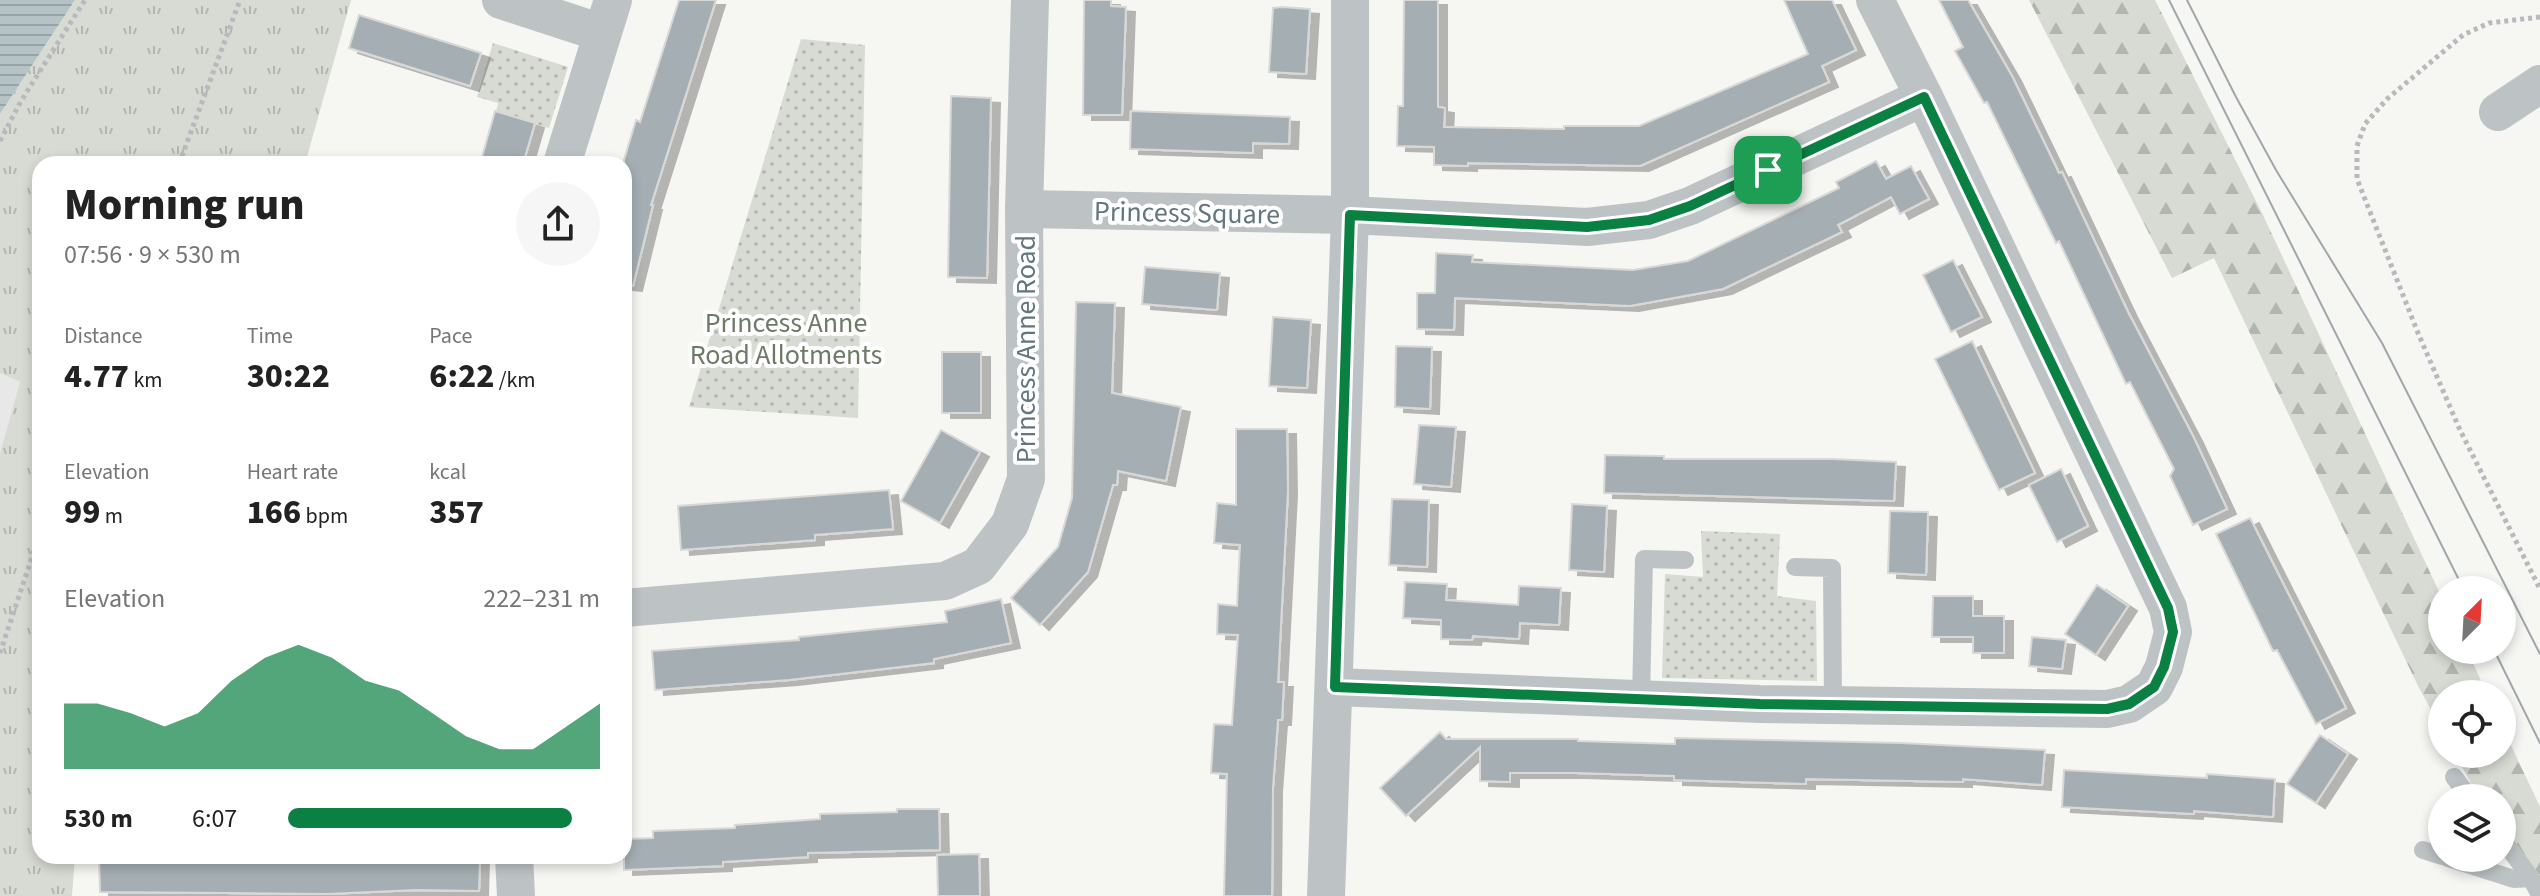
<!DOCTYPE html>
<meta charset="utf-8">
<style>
:root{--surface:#fff;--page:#f6f6f6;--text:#222;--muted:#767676;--accent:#0b8043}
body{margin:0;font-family:"Source Sans 3",sans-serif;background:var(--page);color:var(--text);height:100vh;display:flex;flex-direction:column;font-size:30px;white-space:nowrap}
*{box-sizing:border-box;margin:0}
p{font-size:26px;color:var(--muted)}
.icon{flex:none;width:44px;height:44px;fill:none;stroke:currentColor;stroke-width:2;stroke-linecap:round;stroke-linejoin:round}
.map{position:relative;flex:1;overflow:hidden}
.side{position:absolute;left:32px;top:156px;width:600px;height:708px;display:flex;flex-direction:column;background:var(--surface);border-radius:24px;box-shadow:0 4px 12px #0003}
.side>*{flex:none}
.needle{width:52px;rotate:24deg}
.tools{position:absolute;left:2428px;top:576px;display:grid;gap:16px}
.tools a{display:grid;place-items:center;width:88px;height:88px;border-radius:50%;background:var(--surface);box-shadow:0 4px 12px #0003;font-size:40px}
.pin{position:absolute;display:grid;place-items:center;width:68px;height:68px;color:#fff;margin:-34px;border-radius:16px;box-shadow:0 4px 12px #0006}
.round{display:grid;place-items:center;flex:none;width:84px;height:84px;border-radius:42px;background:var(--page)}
.head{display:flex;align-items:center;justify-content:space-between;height:136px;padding:0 32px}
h1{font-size:44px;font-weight:800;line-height:60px}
.stats{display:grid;grid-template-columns:repeat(3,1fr);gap:12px;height:136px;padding:8px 32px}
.stats div{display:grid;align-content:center}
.stats b{font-size:34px;font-weight:800}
.stats small{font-size:22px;font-weight:400}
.stats p{font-size:22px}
.chart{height:224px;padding:16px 32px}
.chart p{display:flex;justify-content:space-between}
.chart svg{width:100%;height:144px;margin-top:8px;fill:var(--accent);opacity:.7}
ul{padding:0 32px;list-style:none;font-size:26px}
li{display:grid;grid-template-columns:128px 96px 1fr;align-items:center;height:60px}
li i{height:20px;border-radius:10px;background:var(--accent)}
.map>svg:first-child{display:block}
.built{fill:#e7e8e7}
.grass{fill:url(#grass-dots)}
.forest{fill:url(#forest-firs)}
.park{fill:url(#park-tufts)}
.water{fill:url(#water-rules)}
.building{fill:#a5afb3;stroke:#d8d8d6;stroke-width:2;filter:url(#shadow)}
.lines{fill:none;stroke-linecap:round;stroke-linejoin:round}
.path{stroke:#b6babc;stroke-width:5;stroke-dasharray:4 4;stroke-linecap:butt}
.lane{stroke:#bdc3c5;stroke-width:18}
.street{stroke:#bdc3c5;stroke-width:38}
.tram{stroke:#9fa7ab;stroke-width:2}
.route-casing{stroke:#fff;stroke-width:16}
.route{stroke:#0b8043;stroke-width:10}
.labels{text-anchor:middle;stroke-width:8;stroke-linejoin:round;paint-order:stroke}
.street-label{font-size:28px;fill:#63757d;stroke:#fff}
.park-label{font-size:28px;fill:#6c7a66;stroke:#fff}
</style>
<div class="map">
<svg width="2540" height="896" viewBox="0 0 2540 896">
<defs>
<pattern id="grass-dots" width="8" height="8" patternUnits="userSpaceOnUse" patternTransform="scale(2)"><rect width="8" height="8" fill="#d7dbd3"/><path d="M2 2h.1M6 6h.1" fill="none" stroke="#b2b6b0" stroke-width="1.8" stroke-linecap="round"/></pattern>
<pattern id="forest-firs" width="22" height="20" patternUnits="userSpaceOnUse" patternTransform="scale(2)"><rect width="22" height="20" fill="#d7dbd3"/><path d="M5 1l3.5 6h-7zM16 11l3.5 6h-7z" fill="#b2b6b0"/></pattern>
<pattern id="park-tufts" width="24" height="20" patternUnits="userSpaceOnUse" patternTransform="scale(2)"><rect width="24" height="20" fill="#d7dbd3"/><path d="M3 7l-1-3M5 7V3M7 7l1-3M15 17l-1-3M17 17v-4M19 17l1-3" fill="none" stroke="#b2b6b0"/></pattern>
<pattern id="water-rules" width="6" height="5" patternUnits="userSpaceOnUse" patternTransform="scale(2)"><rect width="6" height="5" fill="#b5c3c6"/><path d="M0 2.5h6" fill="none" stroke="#97a3a6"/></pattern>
<filter id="shadow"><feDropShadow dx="9" dy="5" stdDeviation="0" flood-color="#0004"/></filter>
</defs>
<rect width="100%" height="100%" fill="#f6f6f3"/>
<path class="built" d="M 0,373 L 20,382 L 0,453 Z"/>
<g class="grass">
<path d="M 801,39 L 865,45 L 858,418 L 689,407 Z"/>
<path d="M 493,43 L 568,67 L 549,128 L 496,112 L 498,103 L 477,97 Z"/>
<path d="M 1701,531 L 1780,534 L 1777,596 L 1816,601 L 1817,681 L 1662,678 L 1665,574 L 1703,577 Z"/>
</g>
<g class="forest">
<path d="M 2029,0 L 2155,0 L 2262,213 L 2442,598 L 2442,650 L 2467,650 L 2487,694 L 2442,694 L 2442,730 L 2418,686 L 2214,258 L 2172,278 Z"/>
<path d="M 2502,726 L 2540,807 L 2540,896 L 2502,840 L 2502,798 L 2479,798 L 2455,754 L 2502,754 Z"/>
</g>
<path class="park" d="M 75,0 L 351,0 L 305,164 L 40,164 L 40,856 L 75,856 L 72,896 L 0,896 L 0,453 L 20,382 L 0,373 L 0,114 Z"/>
<path class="water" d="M 0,0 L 75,0 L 0,114 Z"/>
<g class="building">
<path d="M 679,0 L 716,0 L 651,205 L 653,205 L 633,286 L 624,285 L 624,160 L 636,120 L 640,122 Z"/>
<path d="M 1084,0 L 1111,0 L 1111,6 L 1126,7 L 1122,115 L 1083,115 Z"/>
<path d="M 1404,0 L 1438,0 L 1438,107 L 1445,108 L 1444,127 L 1564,129 L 1564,126 L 1639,126 L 1808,54 L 1784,0 L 1832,0 L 1856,50 L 1822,66 L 1829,82 L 1640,166 L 1468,163 L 1468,166 L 1434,165 L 1434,147 L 1397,146 L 1398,106 L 1403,106 Z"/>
<path d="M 1939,0 L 1968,0 L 2012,76 L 2059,173 L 2062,172 L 2128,312 L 2194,438 L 2227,509 L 2193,525 L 2170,476 L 2174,469 L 2130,382 L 2126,384 L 2059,241 L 2056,243 L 1987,102 L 1984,103 L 1955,51 L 1963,47 Z"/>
<path d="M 1282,7 L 1310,9 L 1306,74 L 1269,72 L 1273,8 Z"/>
<path d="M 359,15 L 481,53 L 470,86 L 349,48 Z"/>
<path d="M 951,96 L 991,98 L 987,278 L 948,277 Z"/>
<path d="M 495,111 L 535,123 L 523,164 L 480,164 Z"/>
<path d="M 1131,111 L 1290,117 L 1289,144 L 1253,143 L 1253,153 L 1130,149 Z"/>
<path d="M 1876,161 L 1886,179 L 1911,166 L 1929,199 L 1900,214 L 1891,197 L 1838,225 L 1842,232 L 1723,289 L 1630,306 L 1455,298 L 1454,330 L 1417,329 L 1417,293 L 1435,293 L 1436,253 L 1473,255 L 1472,262 L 1633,270 L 1688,261 L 1839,188 L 1836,182 Z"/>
<path d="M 1953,260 L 1982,317 L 1951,332 L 1923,275 Z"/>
<path d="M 1145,267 L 1220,273 L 1217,310 L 1142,304 Z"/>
<path d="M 1076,302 L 1115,303 L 1112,393 L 1181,407 L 1166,481 L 1118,471 L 1117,485 L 1113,485 L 1088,572 L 1040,625 L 1011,598 L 1058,547 L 1072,498 Z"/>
<path d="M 1273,317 L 1311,320 L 1307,388 L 1269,386 Z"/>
<path d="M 1972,341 L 2035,473 L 1999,490 L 1935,359 Z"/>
<path d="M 1396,346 L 1432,347 L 1430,409 L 1395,407 Z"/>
<rect x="942" y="352" width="39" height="61"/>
<path d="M 1419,425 L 1456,427 L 1451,487 L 1414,484 Z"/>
<path d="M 1236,429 L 1287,429 L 1288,490 L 1278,682 L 1284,682 L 1282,720 L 1278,720 L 1273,787 L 1272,896 L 1224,896 L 1227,774 L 1211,773 L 1214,724 L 1232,725 L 1238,635 L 1217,634 L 1218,604 L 1237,606 L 1240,545 L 1214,543 L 1217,503 L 1236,505 Z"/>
<path d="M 941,430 L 980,452 L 940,523 L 901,501 Z"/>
<path d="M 1605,455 L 1664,456 L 1664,459 L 1833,459 L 1896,462 L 1894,501 L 1604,493 Z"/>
<path d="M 2061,469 L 2088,526 L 2057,542 L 2029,485 Z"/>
<path d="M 889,490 L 893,529 L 815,535 L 815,540 L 681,550 L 678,506 Z"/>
<path d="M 1392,499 L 1429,500 L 1427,567 L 1389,565 Z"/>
<path d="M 1572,504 L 1607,506 L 1604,572 L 1569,570 Z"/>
<path d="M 1890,511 L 1928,512 L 1926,575 L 1888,573 Z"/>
<path d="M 2250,518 L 2346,708 L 2316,724 L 2277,650 L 2273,651 L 2216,534 Z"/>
<path d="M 1405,582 L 1447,584 L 1446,600 L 1518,605 L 1519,586 L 1561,588 L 1559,625 L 1520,623 L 1519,639 L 1473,636 L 1472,640 L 1441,639 L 1441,620 L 1403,618 Z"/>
<path d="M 2097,585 L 2128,606 L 2096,655 L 2065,634 Z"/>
<path d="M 1933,596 L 1973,596 L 1973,616 L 2004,616 L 2004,653 L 1973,653 L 1973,637 L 1932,637 Z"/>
<path d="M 1001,599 L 1011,643 L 934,659 L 934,663 L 789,680 L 655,690 L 652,651 L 799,640 L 799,637 L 947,622 L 945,611 Z"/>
<path d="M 2032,637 L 2066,640 L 2062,669 L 2029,666 Z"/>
<path d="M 1440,732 L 1446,739 L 1578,739 L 1578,741 L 1675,744 L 1675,738 L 1901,743 L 2045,750 L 2042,785 L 1963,779 L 1963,782 L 1806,779 L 1806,784 L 1674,780 L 1674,776 L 1577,773 L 1510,773 L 1510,782 L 1480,781 L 1480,747 L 1406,816 L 1380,788 Z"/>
<path d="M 2320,735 L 2348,754 L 2316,803 L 2287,784 Z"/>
<path d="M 2064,770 L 2207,778 L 2207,774 L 2275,779 L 2273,817 L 2194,811 L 2194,814 L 2062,807 Z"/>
<path d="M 897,809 L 939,809 L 940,850 L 808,853 L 808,857 L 723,862 L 723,866 L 624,870 L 624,839 L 653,838 L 653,831 L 735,828 L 735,825 L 820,819 L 820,814 L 897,812 Z"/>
<path d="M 979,854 L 980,896 L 938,896 L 937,855 Z"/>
<path d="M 99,856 L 480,856 L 479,891 L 416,890 L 327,894 L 100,892 Z"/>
</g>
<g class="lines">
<g class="path">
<path d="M 2540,17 L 2489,23 L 2463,35 L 2387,99 L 2365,124 L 2357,146 L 2357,179 L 2418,333 L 2460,430 L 2540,589"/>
<path d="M 0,141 L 21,101 L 85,0"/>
<path d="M 179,164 L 240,0"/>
<path d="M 0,653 L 40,533"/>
</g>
<g class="lane">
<path d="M 1795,567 L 1832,568 L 1833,705"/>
<path d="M 1641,700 L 1644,559 L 1685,560"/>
<path d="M 2454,777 L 2470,798"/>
<path d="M 2502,839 L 2531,878"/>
<path d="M 2423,850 L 2442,856"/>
<path d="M 2448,858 L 2514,879 L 2531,878 L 2540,895"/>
</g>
<g class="street">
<path d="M 501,0 L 602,33"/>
<path d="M 2498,112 L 2540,84"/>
<path d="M 562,164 L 613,0"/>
<path d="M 1024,209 L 1350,215 L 1587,227 L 1649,220 L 1690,206 L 1924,97"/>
<path d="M 624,608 L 945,581 L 978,566 L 1010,524 L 1026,479 L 1024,209 L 1030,0"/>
<path d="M 1335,687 L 1760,704 L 2107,709 L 2129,704 L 2154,687 L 2164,667 L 2173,632 L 2168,608 L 1924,97 L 1875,0"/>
<path d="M 514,856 L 516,896"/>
<path d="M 1326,896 L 1350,215 L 1350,0"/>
</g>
<g class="tram">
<path d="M 2169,0 L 2464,590"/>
<path d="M 2187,0 L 2236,97 L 2276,170 L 2382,343 L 2540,654"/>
<path d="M 2494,650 L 2540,743"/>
</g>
</g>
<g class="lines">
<defs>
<path id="route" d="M 1924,97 L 2168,608 L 2173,632 L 2164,667 L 2154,687 L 2129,704 L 2107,709 L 1760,704 L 1335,687 L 1350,215 L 1587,227 L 1649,220 L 1690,206 Z"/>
</defs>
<use href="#route" class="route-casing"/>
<use href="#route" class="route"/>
</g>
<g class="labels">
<g class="street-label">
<text transform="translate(1187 212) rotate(1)" y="10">Princess Square</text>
<text transform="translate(1025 349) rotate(-90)" y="10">Princess Anne Road</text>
</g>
<g class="park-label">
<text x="786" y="332">Princess Anne<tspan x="786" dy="32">Road Allotments</tspan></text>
</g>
</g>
</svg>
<div class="tools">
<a><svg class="needle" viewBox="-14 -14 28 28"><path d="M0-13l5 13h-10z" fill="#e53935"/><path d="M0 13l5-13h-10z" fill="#767676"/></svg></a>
<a><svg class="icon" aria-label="locate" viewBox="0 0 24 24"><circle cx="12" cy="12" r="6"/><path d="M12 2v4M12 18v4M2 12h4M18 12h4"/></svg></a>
<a><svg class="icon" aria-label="layers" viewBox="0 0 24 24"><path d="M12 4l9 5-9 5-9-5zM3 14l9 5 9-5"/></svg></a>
</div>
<div class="pin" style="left:1768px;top:170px;background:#1e9e55"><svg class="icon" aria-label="arrive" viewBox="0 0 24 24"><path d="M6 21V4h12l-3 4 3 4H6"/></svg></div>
<section class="side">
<div class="head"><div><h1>Morning run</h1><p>07:56 · 9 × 530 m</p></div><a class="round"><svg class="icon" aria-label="share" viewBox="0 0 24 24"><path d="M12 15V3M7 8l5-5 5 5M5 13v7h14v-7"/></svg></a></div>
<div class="stats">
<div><p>Distance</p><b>4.77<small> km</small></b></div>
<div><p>Time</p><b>30:22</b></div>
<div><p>Pace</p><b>6:22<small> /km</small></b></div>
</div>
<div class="stats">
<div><p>Elevation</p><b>99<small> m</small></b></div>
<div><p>Heart rate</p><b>166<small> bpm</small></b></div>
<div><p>kcal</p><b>357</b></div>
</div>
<div class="chart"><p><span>Elevation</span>222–231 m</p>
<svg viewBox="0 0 160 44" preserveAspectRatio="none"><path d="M0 44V24L10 24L20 27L30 31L40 27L50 17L60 10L70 6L80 10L90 17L100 20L110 27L120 34L130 38L140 38L150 31L160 24V44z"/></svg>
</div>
<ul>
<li><b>530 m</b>6:07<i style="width:91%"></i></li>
</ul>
</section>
</div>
